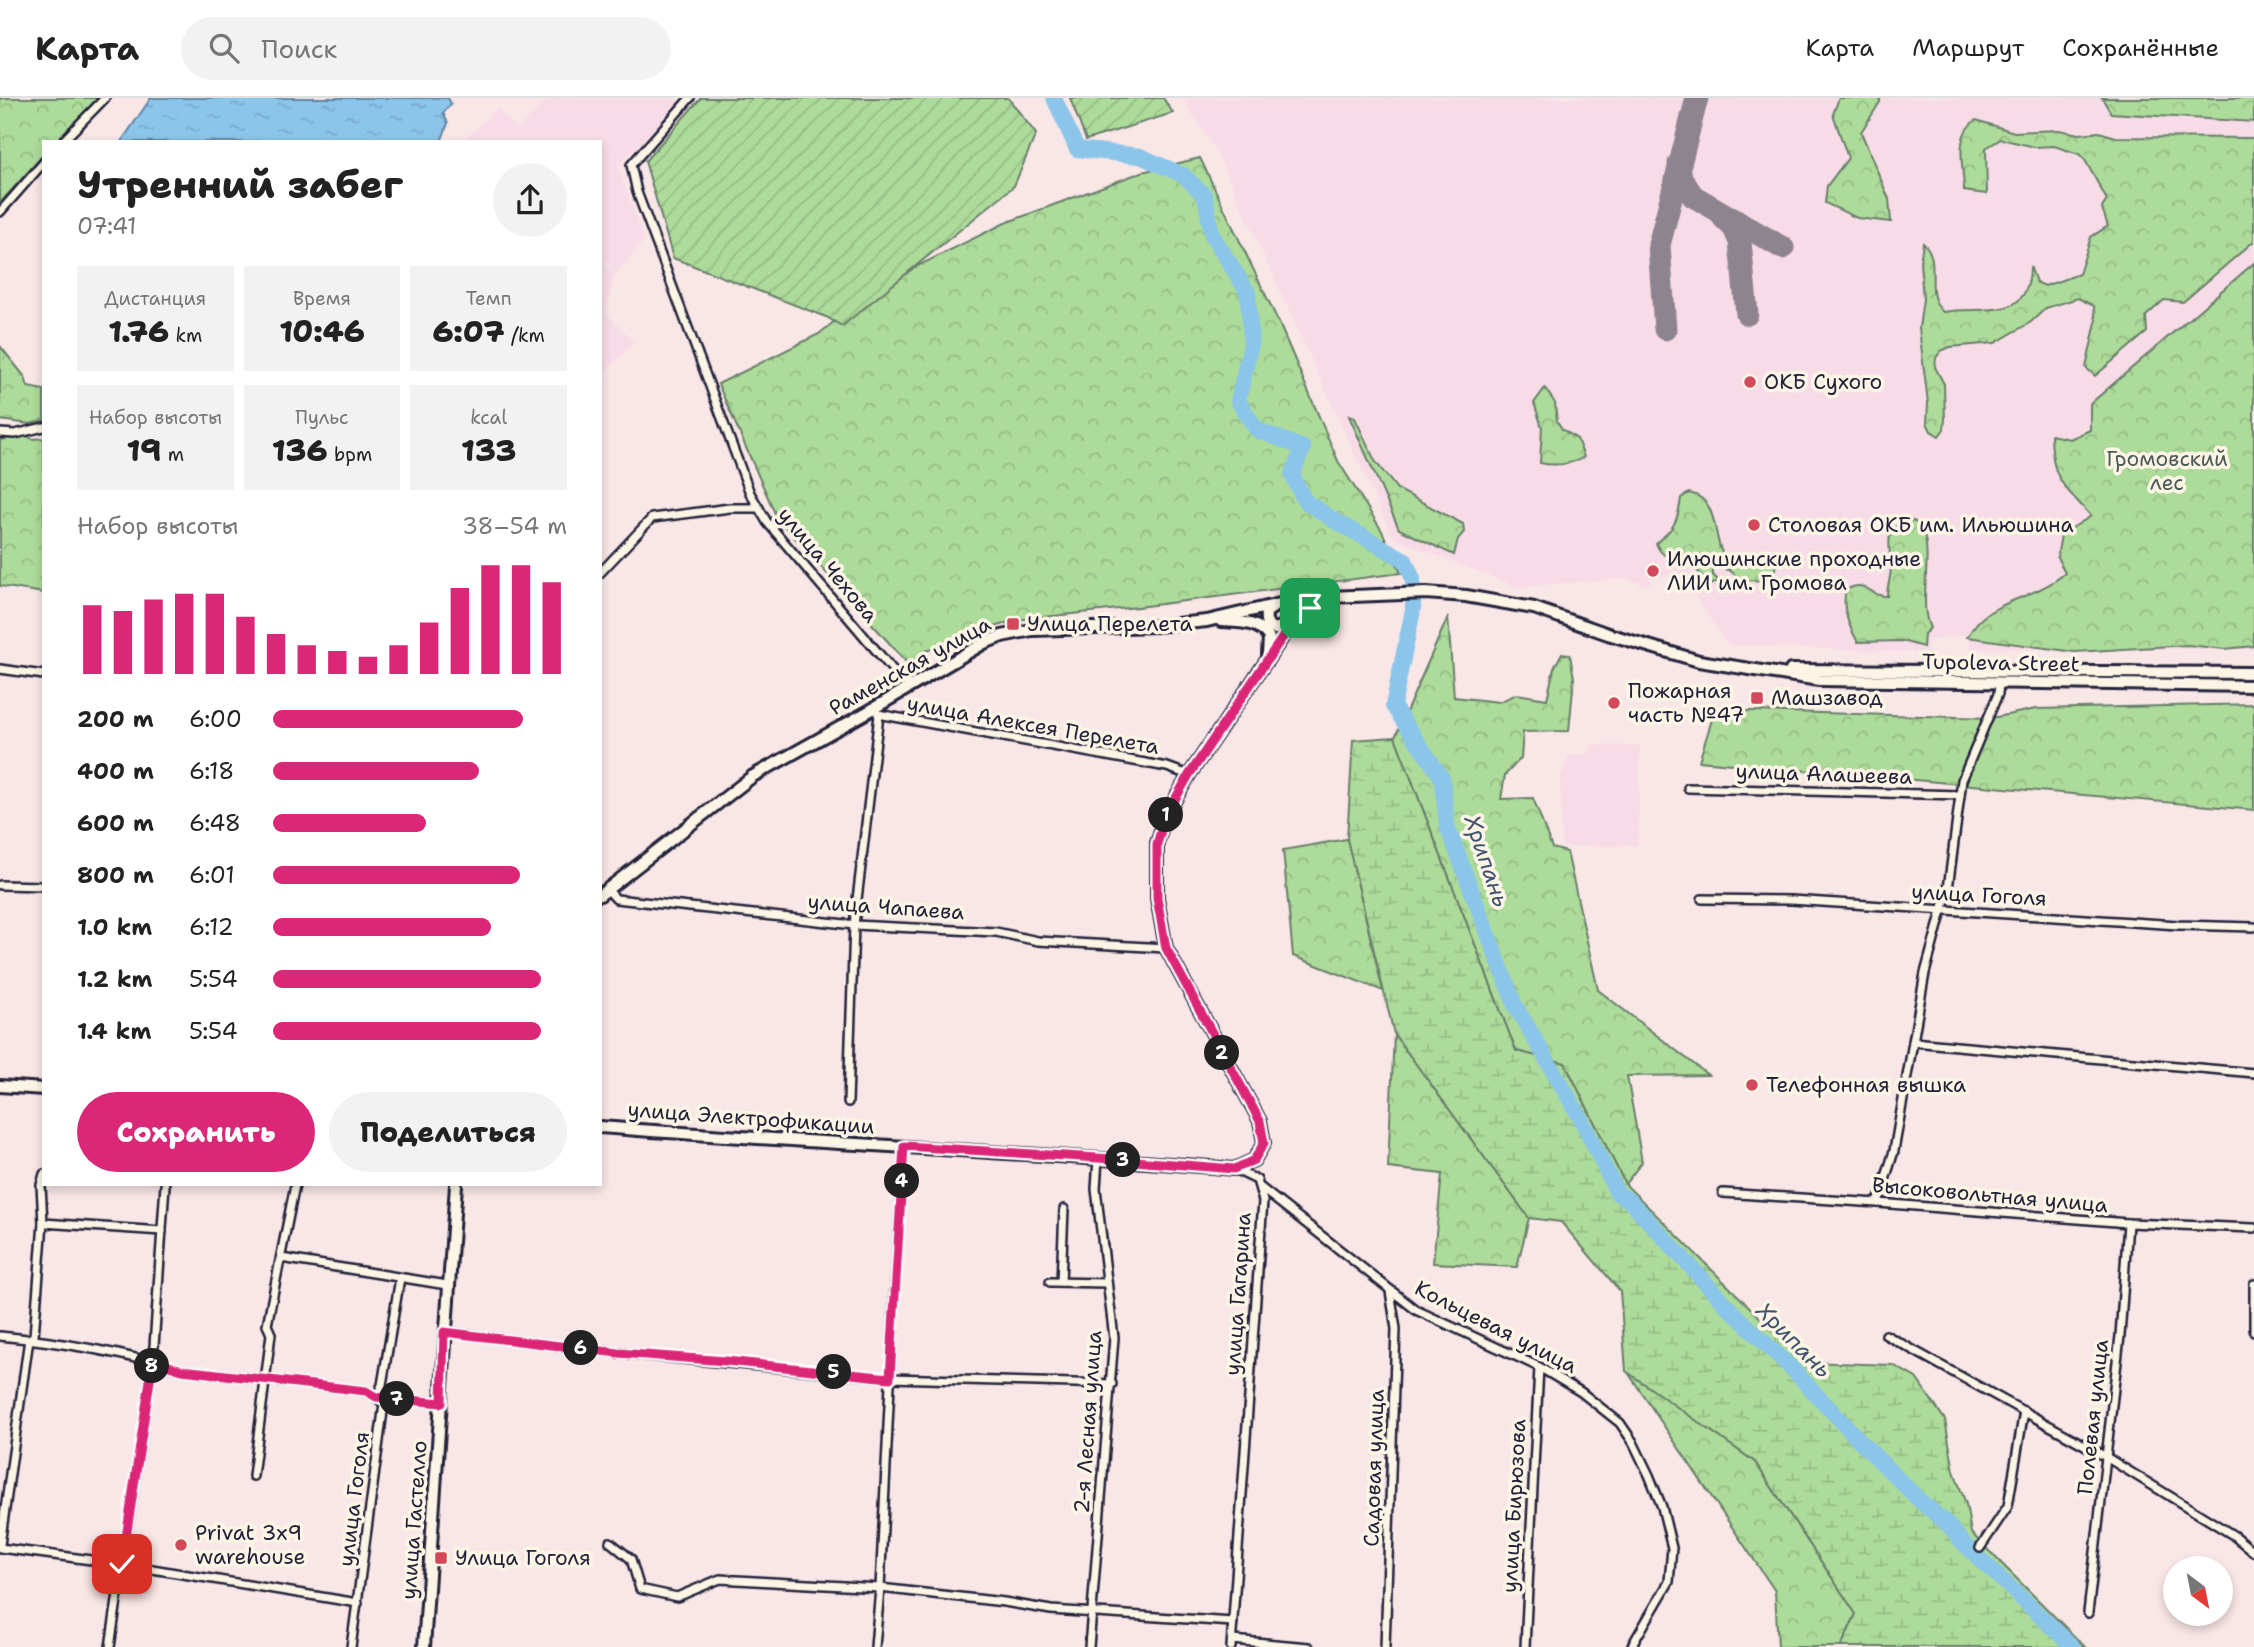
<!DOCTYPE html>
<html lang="ru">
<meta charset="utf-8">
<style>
:root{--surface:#fff;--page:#f2f2f2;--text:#222;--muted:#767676;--line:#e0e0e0;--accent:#db2777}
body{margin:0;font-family:"Shantell Sans",sans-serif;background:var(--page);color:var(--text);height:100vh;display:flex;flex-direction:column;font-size:26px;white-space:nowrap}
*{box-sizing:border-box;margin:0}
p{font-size:23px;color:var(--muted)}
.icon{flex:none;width:38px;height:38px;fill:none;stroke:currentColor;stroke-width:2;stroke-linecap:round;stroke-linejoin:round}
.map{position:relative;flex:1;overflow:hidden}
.details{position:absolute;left:42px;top:42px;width:560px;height:1046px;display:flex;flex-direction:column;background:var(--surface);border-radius:0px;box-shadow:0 4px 10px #0003}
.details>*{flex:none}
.needle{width:46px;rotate:148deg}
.controls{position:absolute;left:2163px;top:1458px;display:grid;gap:14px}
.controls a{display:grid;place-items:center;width:70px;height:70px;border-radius:50%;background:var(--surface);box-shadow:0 4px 10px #0003;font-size:35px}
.pin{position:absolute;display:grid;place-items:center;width:60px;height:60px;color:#fff;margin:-30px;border-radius:14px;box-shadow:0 4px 10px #0006}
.km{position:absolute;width:35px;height:35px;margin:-18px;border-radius:50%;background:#222;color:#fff;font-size:19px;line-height:35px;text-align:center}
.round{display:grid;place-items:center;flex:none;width:74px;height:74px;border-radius:37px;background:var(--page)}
.overview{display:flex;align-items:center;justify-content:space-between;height:119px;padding:0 35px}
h1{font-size:38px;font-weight:800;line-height:52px}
.metrics{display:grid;grid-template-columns:repeat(3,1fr);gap:10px;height:119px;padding:7px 35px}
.metrics div{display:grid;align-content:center;border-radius:0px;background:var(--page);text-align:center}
.metrics b{font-size:30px;font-weight:800}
.metrics small{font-size:19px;font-weight:400}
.metrics p{font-size:19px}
.chart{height:196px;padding:14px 35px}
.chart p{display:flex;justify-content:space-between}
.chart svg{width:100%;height:126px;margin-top:7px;stroke:var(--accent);stroke-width:6}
.cta{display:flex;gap:14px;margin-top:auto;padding:14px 35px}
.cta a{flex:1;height:80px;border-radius:42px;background:var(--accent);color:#fff;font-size:28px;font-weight:800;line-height:80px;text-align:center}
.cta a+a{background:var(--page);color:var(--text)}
ul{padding:0 35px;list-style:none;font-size:23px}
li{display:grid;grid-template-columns:112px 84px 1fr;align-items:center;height:52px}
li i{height:18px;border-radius:9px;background:var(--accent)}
header{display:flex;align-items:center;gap:42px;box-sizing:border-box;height:98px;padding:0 35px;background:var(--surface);border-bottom:2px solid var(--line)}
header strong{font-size:33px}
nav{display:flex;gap:38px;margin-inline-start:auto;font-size:24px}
.search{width:490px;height:63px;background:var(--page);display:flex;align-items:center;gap:18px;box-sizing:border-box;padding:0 24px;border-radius:38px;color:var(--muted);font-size:26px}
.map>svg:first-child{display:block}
.built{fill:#f7dce7}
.forest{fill:url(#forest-crowns);stroke:#687e6a;stroke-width:2}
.wetland{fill:url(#wetland-marsh);stroke:#687e6a;stroke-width:2}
.garden{fill:url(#garden-furrows);stroke:#687e6a;stroke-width:2}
.water{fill:url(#water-ripples);stroke:#6184a4;stroke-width:2}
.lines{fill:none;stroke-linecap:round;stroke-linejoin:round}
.river{stroke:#8bc5ea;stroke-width:16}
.taxiway{stroke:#8e8490;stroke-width:23}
.street-casing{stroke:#22223b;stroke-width:12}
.primary-casing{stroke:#22223b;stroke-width:16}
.street{stroke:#fcf5e5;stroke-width:7}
.primary{stroke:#fcf5e5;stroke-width:10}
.route-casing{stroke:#fff;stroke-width:14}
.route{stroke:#db2777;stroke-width:9}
.poi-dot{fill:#d1495b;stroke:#fcf5e5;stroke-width:2.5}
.labels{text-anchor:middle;stroke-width:7;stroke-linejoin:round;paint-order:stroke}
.poi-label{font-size:21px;fill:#22223b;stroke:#fcf5e5;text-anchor:start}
.park-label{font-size:21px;fill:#4c5a58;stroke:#fcf5e5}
.street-label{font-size:21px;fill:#22223b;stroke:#fcf5e5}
.water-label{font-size:23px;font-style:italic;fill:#425370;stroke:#fcf5e5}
</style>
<header>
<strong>Карта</strong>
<div class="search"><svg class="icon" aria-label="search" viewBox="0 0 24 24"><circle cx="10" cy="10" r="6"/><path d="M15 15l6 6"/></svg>Поиск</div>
<nav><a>Карта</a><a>Маршрут</a><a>Сохранённые</a></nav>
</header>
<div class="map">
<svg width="2254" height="1549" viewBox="0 0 2254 1549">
<defs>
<pattern id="forest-crowns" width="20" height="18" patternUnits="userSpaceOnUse" patternTransform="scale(1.75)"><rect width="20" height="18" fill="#addb9a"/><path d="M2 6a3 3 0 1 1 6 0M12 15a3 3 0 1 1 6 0" fill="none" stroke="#95bc86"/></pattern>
<pattern id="wetland-marsh" width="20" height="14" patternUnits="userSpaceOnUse" patternTransform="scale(1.75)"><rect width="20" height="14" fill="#addb9a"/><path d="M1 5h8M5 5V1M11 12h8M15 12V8" fill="none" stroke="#95bc86"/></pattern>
<pattern id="garden-furrows" width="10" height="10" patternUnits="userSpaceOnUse" patternTransform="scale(1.75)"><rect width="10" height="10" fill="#addb9a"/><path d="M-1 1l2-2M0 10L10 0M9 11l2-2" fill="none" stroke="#95bc86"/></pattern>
<pattern id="water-ripples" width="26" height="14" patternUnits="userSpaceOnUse" patternTransform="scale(1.75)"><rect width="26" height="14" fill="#8bc5ea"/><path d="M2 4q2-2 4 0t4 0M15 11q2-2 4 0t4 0" fill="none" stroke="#78a9ca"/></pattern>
</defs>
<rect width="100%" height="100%" fill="#f9e6e6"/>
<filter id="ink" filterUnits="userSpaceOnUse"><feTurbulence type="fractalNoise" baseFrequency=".0143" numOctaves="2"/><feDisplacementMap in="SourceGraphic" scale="14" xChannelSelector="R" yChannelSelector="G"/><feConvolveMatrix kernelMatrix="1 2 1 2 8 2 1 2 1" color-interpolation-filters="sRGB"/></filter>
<g filter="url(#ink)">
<g class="built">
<path d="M 548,0 L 675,0 L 680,6 L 618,68 L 644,142 L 615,177 L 605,214 L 635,244 L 600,279 L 600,163 L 614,175 L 611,168 L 600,159 L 600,44 L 462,44 L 497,10 L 518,31 Z"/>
<path d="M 1182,0 L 2254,0 L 2254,551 L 1970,551 L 1969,537 L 1945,538 L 1938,542 L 1927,542 L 1927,555 L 1728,547 L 1684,482 L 1675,481 L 1674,478 L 1650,480 L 1650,486 L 1640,487 L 1639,483 L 1633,484 L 1632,481 L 1619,481 L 1517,489 L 1393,440 L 1217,55 Z"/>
<path d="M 1592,647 L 1640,648 L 1638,747 L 1562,749 L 1560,682 L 1569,658 L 1586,657 Z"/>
</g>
<g class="forest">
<path d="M 0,0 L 98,0 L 55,44 L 44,44 L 44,56 L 0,105 Z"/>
<path d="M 1839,0 L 1880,0 L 1880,4 L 1861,34 L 1889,101 L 1891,124 L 1857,120 L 1825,105 L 1827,88 L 1848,60 L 1833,16 Z"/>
<path d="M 2102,0 L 2254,0 L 2254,24 L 2111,15 Z"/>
<path d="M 1976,22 L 2014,34 L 2059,32 L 2079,36 L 2099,34 L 2116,39 L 2254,40 L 2254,143 L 2183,204 L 2164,202 L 2146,218 L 2147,234 L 2095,278 L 2086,270 L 2096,224 L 2094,208 L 2078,200 L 2046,210 L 2031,224 L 1995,245 L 1950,249 L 1941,253 L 1936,260 L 1935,269 L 1944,286 L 1945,322 L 1944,331 L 1939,338 L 1931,333 L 1927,325 L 1928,305 L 1919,230 L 1923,201 L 1920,164 L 1923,145 C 1943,161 1922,196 1943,214 C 1983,207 2030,226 2030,168 L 2036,184 L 2045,188 L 2079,176 L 2091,139 L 2108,128 L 2102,110 L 2107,102 L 2085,62 L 2079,56 L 2054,48 L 2035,49 L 2001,41 L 1986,50 L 1987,96 L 1964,93 C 1964,70 1953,36 1976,22 Z"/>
<path d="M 1200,60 L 1279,225 L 1338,363 L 1382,433 L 1401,475 L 1138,509 L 1015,522 L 923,554 L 909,567 L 777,420 L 718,286 L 819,236 L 879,187 L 1005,125 L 1142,74 Z"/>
<path d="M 2254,165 L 2254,548 L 2224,551 L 2188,547 L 2075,554 L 1967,539 C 1971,533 1975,526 1981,521 C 2005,500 2039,498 2065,475 L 2057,459 L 2061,437 L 2091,418 C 2063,386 2052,384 2051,337 L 2070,341 L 2090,332 L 2090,306 Z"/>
<path d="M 0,248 L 25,279 L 28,289 L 44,292 L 44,322 L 30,326 L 0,322 Z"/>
<path d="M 1545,290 L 1555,305 L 1557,323 L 1562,331 L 1577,341 L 1584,359 C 1571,367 1554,368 1540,365 L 1542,329 L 1534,305 Z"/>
<path d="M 1349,318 L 1355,320 L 1375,363 L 1397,391 L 1463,426 L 1464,434 L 1458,441 L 1454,457 L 1399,431 Z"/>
<path d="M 25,337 L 33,341 L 44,340 L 44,495 L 0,488 L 0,342 Z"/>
<path d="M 1689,395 C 1719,401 1712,435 1723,457 L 1770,458 L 1778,453 L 1778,462 L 1771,483 L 1742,482 L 1729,472 L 1713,468 L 1713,477 L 1719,483 L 1710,487 L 1687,461 C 1673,462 1661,460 1656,445 C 1674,431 1678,423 1681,400 Z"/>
<path d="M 1913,423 L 1921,427 C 1935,458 1917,503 1930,530 L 1924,536 L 1923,549 L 1902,543 L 1858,544 C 1849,529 1841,510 1846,492 C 1867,480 1869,499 1887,498 C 1887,488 1891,479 1891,470 C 1890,447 1881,425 1913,423 Z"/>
<path d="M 1448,519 L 1454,599 L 1499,604 L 1517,596 L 1547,601 L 1554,570 L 1562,555 L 1570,557 L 1574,580 L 1569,633 L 1523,634 L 1521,660 L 1505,677 L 1501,701 L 1533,700 L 1552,750 L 1567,754 L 1598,892 L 1708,977 L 1627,978 L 1642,1064 L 1625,1086 L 1565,965 L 1516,953 L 1395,639 Z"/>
<path d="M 2254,606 L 2254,712 L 1699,663 L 1715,612 L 1992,620 L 2036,611 Z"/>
<path d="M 1347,741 L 1383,893 L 1293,858 L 1283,752 Z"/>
<path d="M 1394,936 L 1529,1120 L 1517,1169 L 1433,1165 L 1442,1076 L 1388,1070 Z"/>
<path d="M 1627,1273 L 1755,1364 L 1856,1516 L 1841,1549 L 1778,1549 L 1775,1493 Z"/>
</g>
<path class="wetland" d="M 1395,639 L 1516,953 L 1565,965 L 1625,1086 L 1805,1264 L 1893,1267 L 1916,1280 L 1945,1322 L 1954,1373 L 1966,1406 L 1971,1435 L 2085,1549 L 1841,1549 L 1856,1516 L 1755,1364 L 1626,1273 L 1620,1193 L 1561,1124 L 1529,1120 L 1394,936 L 1347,741 L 1353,642 Z"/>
<g class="garden">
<path d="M 701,0 L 1008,0 L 1036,36 L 1014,88 L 842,228 L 826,219 L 673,160 L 645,63 Z"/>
<path d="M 1070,0 L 1163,0 L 1173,15 L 1086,42 Z"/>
</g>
<path class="water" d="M 151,0 L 448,0 L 451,6 L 443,15 L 448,25 L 441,44 L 121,44 Z"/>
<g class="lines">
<path class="river" d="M 1054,0 L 1077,51 L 1140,58 L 1183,77 L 1205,98 L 1212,137 L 1248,195 L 1251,246 L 1238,303 L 1257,332 L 1303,350 L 1292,377 L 1305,403 L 1335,423 L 1405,462 L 1413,481 L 1413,512 L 1393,608 L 1442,680 L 1447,728 L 1515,907 L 1581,1021 L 1617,1095 L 1630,1103 L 1725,1206 L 1793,1272 L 1863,1346 L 1918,1401 L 1946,1425 L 1964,1446 L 2073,1549"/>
<g class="taxiway">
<path d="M 1679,65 L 1681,80 L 1693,98 L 1783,150"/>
<path d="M 1723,119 L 1734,130 L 1740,144 L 1747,216"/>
<path d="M 1665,231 L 1659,147 L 1697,0"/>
</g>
<defs>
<g id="street">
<path d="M 690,0 L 631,67 L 637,94 L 750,395 L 767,424 L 897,577 L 910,588"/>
<path d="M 62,44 L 105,0"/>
<path d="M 0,114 L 44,64"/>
<path d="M 0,335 L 15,336 L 44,329"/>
<path d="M 600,475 L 652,420 L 730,410 L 759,410"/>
<path d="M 0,571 L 44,577"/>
<path d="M 878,616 L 1167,669 L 1189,677"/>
<path d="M 1688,690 L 1960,697"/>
<path d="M 0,787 L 44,788"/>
<path d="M 607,791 L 616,801 L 854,827 L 996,834 L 1038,843 L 1166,850"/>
<path d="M 1702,801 L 1791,802 L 2178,827 L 2254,829"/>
<path d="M 1913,944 L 2254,975"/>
<path d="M 848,1004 L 854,827 L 879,617"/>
<path d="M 1261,1090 L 1416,1212 L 1539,1269 L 1581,1294 L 1620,1325 L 1633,1344 L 1649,1377 L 1662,1409 L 1672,1450 L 1669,1484 L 1631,1549"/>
<path d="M 1723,1095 L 1878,1105 L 2128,1125 L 2254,1130"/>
<path d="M 1878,1105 L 1894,1053 L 1925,875 L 1948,791 L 1962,682 L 1998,596 L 1999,585"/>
<path d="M 43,1125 L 162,1133"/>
<path d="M 281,1160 L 447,1187"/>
<path d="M 1050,1184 L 1107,1185"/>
<path d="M 1061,1184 L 1064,1111"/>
<path d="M 2254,1186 L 2254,1234"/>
<path d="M 445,1234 L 618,1255 L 890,1280 L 1112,1286"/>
<path d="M 1886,1237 L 2106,1359 L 2233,1437 L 2254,1454"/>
<path d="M 0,1238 C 61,1244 123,1255 182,1272 L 366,1293 L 376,1299 L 442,1305"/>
<path d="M 253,1378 L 271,1236 L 267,1227 L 295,1087"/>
<path d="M 610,1444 L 631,1461 L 640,1491 L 677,1499 L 720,1481 L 880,1490 L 1004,1504 L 1051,1512 L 1233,1524"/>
<path d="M 0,1447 L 29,1241 L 34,1238 L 43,1125 L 41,1087 L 44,1076"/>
<path d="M 0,1450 L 122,1466 L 358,1505"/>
<path d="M 1980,1450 L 2008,1408 L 2024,1313"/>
<path d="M 2088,1515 L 2120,1238 L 2128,1125"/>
<path d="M 1232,1542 L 1309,1549"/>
<path d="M 110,1549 L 153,1263 L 165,1087"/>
<path d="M 351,1549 L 384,1306 L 376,1299 L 382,1287 L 400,1180"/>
<path d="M 875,1549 L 880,1490 L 894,1206 L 904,1048"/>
<path d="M 1089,1549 L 1114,1240 L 1096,1091 L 1098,1060"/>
<path d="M 1231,1549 L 1263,1103 L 1257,1082 L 1234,1071"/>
<path d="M 1385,1549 L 1396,1231 L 1390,1193"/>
<path d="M 1525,1549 L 1539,1269"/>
</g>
<g id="primary">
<path d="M 1275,508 L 1266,514 C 1265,523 1266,528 1275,531 L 1291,525"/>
<path d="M 1221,523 C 1239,524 1260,523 1269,540 L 1268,557"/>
<path d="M 1791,572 L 2254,575"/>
<path d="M 600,797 L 753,678 L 871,612 L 984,545 L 1002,538 L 1032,532 L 1156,528 L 1207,523 L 1284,505 L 1329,499 L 1426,495 L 1466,498 L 1534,510 L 1608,536 L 1699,563 L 1819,582 L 2254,588"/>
<path d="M 0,988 L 44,991"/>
<path d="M 600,1029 C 811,1046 1023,1053 1234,1071 L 1254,1062 L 1264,1045 L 1260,1023 L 1166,850 L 1157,800 L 1157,745 L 1165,719 L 1189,677 L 1231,615 L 1293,524 L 1322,503"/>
<path d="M 424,1549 L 456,1087"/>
</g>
</defs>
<use href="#street" class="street-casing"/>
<use href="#primary" class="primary-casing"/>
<use href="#street" class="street"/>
<use href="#primary" class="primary"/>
</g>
</g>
<g class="lines" filter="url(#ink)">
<defs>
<path id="route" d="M 122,1466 L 153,1263 L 182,1272 L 366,1293 L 376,1299 L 442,1305 L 444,1234 L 618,1255 L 726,1263 L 890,1280 L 904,1048 L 1098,1060 L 1234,1071 L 1254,1062 L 1264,1045 L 1260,1023 L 1166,850 L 1157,800 L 1157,746 L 1165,719 L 1189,677 L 1293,524 L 1310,510"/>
</defs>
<use href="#route" class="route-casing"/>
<use href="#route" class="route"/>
</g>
<g class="poi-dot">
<circle cx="1750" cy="284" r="7"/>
<circle cx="1754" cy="427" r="7"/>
<circle cx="1653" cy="473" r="7"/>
<rect x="1006" y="519" width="14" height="14" rx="3.5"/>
<rect x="1750" y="593" width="14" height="14" rx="3.5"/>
<circle cx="1614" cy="605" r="7"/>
<circle cx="1752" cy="987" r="7"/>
<circle cx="181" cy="1447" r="7"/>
<rect x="434" y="1453" width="14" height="14" rx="3.5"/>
</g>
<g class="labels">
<g class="poi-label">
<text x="1764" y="291">ОКБ Сухого</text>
<text x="1768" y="434">Столовая ОКБ им. Ильюшина</text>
<text x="1667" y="468">Илюшинские проходные<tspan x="1667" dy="24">ЛИИ им. Громова</tspan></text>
<text x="1027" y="533">Улица Перелета</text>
<text x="1628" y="600">Пожарная<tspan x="1628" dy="24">часть №47</tspan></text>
<text x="1771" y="607">Машзавод</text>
<text x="1766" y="994">Телефонная вышка</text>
<text x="195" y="1442">Privat 3x9<tspan x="195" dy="24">warehouse</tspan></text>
<text x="455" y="1467">Улица Гоголя</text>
</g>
<g class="park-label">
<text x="2167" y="368">Громовский<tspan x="2167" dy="24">лес</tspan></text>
</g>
<g class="street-label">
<text transform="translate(828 467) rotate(50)" y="7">улица Чехова</text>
<text transform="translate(2001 565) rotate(1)" y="7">Tupoleva Street</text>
<text transform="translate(910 568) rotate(-29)" y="7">Раменская улица</text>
<text transform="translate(1033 627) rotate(10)" y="7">улица Алексея Перелета</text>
<text transform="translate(1824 676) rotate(2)" y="7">улица Алашеева</text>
<text transform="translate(1979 797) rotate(3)" y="7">улица Гоголя</text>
<text transform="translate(886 809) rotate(4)" y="7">улица Чапаева</text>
<text transform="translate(751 1020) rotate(4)" y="7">улица Электрофикации</text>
<text transform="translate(1990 1097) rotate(5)" y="7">Высоковольтная улица</text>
<text transform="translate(1238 1196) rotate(-86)" y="7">улица Гагарина</text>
<text transform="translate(1496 1229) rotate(27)" y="7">Кольцевая улица</text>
<text transform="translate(2093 1319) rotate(-84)" y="7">Полевая улица</text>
<text transform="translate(1088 1324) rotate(-86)" y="7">2-я Лесная улица</text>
<text transform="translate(1374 1370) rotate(-88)" y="7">Садовая улица</text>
<text transform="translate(354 1401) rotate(-83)" y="7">улица Гоголя</text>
<text transform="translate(1514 1408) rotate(-87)" y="7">улица Бирюзова</text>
<text transform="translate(414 1422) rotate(-86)" y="7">улица Гастелло</text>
</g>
<g class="water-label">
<text transform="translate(1487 763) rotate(71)" y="8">Хрипань</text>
<text transform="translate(1794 1242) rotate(45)" y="8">Хрипань</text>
</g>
</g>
</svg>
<div class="controls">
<a><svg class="needle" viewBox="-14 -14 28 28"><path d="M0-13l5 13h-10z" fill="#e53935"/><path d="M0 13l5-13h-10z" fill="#767676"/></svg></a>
</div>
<div class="pin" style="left:1310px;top:510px;background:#1e9e55"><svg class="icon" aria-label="arrive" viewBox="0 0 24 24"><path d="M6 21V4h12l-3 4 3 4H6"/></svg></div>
<div class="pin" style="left:122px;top:1466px;background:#d93025"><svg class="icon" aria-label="check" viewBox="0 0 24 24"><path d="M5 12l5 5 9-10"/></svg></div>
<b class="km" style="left:1166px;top:717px">1</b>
<b class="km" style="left:1222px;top:955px">2</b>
<b class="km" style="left:1123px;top:1062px">3</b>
<b class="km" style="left:902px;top:1083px">4</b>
<b class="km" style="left:834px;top:1274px">5</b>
<b class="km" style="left:581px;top:1250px">6</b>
<b class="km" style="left:397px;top:1301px">7</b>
<b class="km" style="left:152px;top:1268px">8</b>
<section class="details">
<div class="overview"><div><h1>Утренний забег</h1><p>07:41</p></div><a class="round"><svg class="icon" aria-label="share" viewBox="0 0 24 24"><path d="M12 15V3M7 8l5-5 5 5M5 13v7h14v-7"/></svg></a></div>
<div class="metrics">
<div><p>Дистанция</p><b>1.76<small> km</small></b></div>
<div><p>Время</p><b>10:46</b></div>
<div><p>Темп</p><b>6:07<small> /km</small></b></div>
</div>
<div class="metrics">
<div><p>Набор высоты</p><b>19<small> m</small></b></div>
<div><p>Пульс</p><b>136<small> bpm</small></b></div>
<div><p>kcal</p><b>133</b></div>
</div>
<div class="chart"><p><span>Набор высоты</span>38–54 m</p>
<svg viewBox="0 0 160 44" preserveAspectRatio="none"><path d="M5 44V20M15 44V22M25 44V18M35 44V16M45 44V16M55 44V24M65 44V30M75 44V34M85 44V36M95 44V38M105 44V34M115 44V26M125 44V14M135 44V6M145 44V6M155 44V12"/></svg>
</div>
<ul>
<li><b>200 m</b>6:00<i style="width:85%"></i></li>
<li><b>400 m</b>6:18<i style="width:70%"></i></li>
<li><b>600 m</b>6:48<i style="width:52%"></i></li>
<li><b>800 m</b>6:01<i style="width:84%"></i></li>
<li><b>1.0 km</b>6:12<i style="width:74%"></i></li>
<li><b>1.2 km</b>5:54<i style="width:91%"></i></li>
<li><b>1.4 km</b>5:54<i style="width:91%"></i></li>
</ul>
<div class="cta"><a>Сохранить</a><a>Поделиться</a></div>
</section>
</div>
